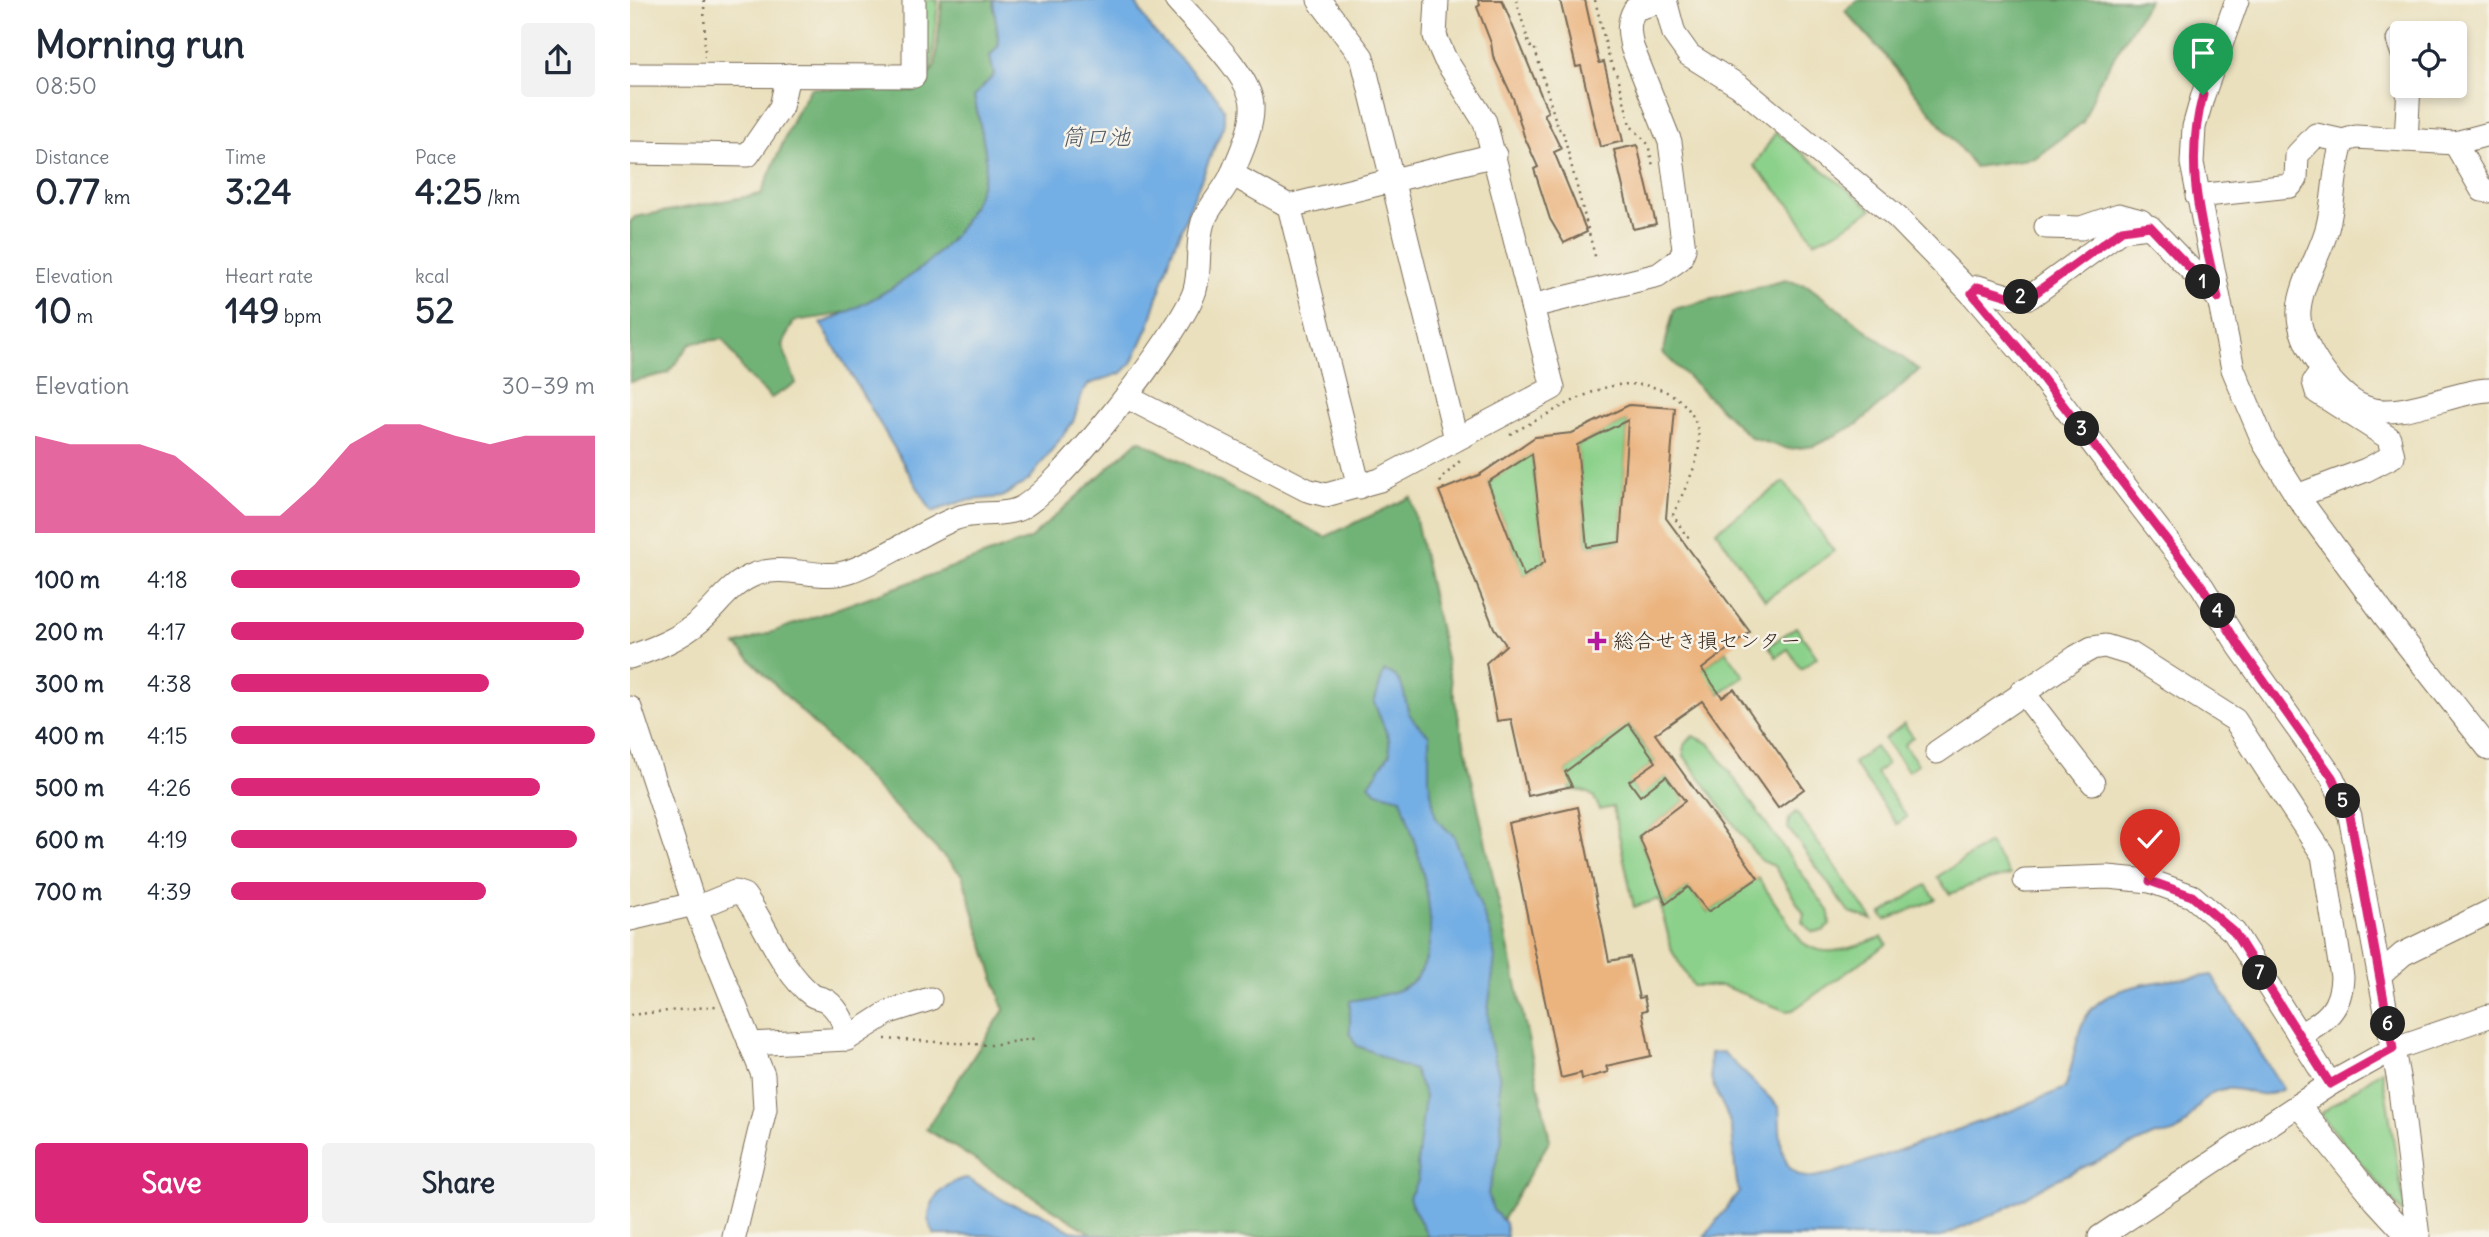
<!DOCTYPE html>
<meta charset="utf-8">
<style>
:root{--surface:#fff;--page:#f2f2f3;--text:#1f2937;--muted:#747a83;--accent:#db2777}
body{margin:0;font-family:Delius,"Klee One",sans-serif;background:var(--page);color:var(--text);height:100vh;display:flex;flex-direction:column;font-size:26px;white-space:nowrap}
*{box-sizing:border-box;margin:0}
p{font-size:23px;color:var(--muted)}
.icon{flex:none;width:38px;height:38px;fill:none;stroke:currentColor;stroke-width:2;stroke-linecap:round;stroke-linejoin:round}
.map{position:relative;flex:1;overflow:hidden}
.side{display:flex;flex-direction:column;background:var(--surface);width:630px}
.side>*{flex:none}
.buttons{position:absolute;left:1760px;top:21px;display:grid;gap:14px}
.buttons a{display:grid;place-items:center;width:77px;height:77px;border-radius:7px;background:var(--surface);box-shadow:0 4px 10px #0003;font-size:35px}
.pin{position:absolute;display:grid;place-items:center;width:60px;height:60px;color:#fff;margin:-72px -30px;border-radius:50% 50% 50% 0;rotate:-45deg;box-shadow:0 0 7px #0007}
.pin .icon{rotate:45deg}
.km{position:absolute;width:35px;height:35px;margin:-18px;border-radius:50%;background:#222;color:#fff;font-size:19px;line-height:35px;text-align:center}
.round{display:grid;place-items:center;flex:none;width:74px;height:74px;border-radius:7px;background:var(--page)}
.summary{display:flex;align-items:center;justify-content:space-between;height:119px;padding:0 35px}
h1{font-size:38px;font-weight:700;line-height:52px}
.stats{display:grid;grid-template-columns:repeat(3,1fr);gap:10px;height:119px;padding:7px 35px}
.stats div{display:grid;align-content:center}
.stats b{font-size:35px;font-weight:700}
.stats small{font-size:19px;font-weight:400}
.stats p{font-size:19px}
.chart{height:196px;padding:14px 35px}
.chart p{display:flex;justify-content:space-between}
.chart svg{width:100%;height:126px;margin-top:7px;fill:var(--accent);opacity:.7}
.button{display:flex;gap:14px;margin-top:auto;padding:14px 35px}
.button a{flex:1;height:80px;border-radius:7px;background:var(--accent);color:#fff;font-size:28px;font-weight:700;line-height:80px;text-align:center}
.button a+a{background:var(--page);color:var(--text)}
ul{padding:0 35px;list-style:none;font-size:23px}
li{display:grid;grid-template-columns:112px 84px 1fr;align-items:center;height:52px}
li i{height:18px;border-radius:9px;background:var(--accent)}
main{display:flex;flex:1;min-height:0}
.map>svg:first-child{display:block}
.green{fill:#8cd18b;stroke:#647e54;stroke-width:2}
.forest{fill:#71b377;stroke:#566e4a;stroke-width:2}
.water{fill:#73aee4;stroke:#576c81;stroke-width:2}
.building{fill:#ebb47f;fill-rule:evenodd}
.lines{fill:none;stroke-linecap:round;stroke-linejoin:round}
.minor-casing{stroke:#786a56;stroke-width:25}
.path{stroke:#786a56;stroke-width:2.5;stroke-dasharray:2 5;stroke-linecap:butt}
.minor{stroke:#fff;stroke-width:23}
.route-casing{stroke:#fff;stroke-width:14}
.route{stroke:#db2777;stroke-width:9}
.poi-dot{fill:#b5179e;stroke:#f7f3e8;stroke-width:2.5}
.labels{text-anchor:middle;stroke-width:5;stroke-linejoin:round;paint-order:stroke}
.poi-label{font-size:21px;fill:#3b2a1e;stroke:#f7f3e8;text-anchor:start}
.water-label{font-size:23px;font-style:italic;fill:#4f5863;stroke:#f7f3e8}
</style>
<main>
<section class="side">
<div class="summary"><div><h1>Morning run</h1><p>08:50</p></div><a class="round"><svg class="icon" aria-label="share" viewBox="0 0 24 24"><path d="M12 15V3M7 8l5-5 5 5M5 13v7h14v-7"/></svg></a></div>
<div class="stats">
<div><p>Distance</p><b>0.77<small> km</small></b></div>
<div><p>Time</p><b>3:24</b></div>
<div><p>Pace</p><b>4:25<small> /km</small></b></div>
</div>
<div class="stats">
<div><p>Elevation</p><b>10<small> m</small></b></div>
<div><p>Heart rate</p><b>149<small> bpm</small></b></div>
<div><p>kcal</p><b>52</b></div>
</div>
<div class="chart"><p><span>Elevation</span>30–39 m</p>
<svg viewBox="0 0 160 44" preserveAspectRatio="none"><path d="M0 44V10L10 13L20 13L30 13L40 17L50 27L60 38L70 38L80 27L90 13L100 6L110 6L120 10L130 13L140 10L150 10L160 10V44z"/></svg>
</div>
<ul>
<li><b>100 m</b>4:18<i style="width:96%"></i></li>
<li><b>200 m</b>4:17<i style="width:97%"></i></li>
<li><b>300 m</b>4:38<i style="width:71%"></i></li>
<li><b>400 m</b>4:15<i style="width:100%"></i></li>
<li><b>500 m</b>4:26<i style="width:85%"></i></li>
<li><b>600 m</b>4:19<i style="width:95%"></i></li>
<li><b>700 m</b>4:39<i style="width:70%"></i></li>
</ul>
<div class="button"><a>Save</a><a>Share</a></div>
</section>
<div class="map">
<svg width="1859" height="1237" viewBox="0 0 1859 1237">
<rect width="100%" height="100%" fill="#f7f3e8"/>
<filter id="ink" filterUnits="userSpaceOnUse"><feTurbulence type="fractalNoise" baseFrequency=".0143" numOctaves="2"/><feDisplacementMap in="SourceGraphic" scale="14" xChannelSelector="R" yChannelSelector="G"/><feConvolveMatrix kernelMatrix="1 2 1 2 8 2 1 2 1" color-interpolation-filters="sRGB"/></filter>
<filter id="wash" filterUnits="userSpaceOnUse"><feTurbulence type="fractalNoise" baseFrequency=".00686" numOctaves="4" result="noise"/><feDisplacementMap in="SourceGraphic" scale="28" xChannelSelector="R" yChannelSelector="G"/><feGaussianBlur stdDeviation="1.57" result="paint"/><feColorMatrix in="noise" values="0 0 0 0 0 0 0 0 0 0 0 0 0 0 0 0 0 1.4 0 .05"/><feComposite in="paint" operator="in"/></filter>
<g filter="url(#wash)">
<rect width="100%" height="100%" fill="#eae0bd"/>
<g class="green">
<path d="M 290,0 L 308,0 L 302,66 L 300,73 L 290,75 Z"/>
<path d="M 1146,132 L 1242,209 L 1208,231 L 1184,242 L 1163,208 L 1124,166 Z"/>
<path d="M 998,420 L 990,542 L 957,547 L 947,445 Z"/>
<path d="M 902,454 L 915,562 L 894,576 L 858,482 Z"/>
<path d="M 1154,482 L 1204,551 L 1135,600 L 1086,531 Z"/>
<path d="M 1166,627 L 1187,657 L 1171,669 L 1158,649 L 1146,657 L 1139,646 Z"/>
<path d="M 1096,651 L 1114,676 L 1090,694 L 1082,684 L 1024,706 Z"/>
<path d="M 998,724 L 1026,762 L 1000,781 L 1009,795 L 1036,776 L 1055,801 L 1009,836 L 1036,904 L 1058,887 L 1078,912 L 1128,878 L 1172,942 C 1197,961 1225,946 1252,937 L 1257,944 L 1163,1010 L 1156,1011 L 1093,986 L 1063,986 L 1042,951 L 1029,899 L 1004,907 L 983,807 L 969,810 C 966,794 957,790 941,790 L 935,772 Z"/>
<path d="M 1274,724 L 1283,737 L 1274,745 L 1288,764 L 1278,771 L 1254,739 Z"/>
<path d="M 1063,736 L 1079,743 L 1199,912 L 1200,925 L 1193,931 L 1182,932 L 1172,922 L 1174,914 L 1144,866 L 1130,860 L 1054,756 L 1054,745 Z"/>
<path d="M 1245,747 L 1257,764 L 1246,773 L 1277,817 L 1267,824 L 1223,763 Z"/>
<path d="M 1166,812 L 1243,920 L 1219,912 L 1158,828 L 1159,818 Z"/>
<path d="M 1359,843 L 1380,875 L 1347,883 L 1320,894 L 1307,877 Z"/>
<path d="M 1296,885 L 1306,899 L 1256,920 L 1251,914 Z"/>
<path d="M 1752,1070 L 1776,1217 L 1690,1114 Z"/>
</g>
<g class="forest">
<path d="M 312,0 L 363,0 L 369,45 L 360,56 L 364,75 L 344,96 C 347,115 359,154 356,171 C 343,232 283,286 228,308 C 208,316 185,318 164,321 L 152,345 L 166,383 L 141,398 L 116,374 L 93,339 L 61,343 L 38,373 L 0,382 L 0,222 L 5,217 L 131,194 L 165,115 L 181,88 L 284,91 L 305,67 Z"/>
<path d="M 1228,0 L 1519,0 L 1469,82 L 1453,122 L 1405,158 L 1345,167 L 1253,53 L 1215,11 Z"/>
<path d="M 1156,280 L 1178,286 L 1289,370 L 1228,424 L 1184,446 L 1159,449 L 1121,438 L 1033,353 L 1044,309 Z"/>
<path d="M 509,440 L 695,537 L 781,497 L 920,1140 L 862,1237 L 467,1237 L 296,1129 L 374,1010 L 332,875 L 106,645 L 400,539 Z"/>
</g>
<g class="water">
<path d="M 363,0 L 504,0 L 521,29 L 587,97 L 594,110 L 594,124 L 542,251 L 519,326 L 502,363 L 492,373 L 459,384 L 453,391 L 443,422 L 399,480 L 372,497 L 333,501 L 302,512 L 191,324 C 260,294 338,252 355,171 C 359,155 347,114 344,96 L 364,75 L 360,56 L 369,45 Z"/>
<path d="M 754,671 C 776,676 773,697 779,713 C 782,721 793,729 799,735 L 799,781 L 806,819 L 824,836 L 861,934 L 865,958 L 858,1010 L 860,1041 L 869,1075 L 872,1140 L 858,1193 L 863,1210 L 875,1223 L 877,1237 L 798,1237 C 793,1223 782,1211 779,1197 L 788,1181 L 787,1165 L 795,1096 L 784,1070 C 762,1065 748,1052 727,1046 L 720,1034 L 720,1001 C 739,997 771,995 785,979 C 820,939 785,842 771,798 L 747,792 L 739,785 L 760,753 L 759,739 L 744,703 Z"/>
<path d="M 1582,975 L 1653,1089 C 1629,1102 1615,1086 1594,1089 C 1558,1095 1566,1139 1525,1135 L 1423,1181 L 1369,1212 L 1311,1237 L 1074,1237 L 1109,1192 C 1103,1171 1105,1152 1102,1132 C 1097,1100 1076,1093 1080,1053 L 1093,1052 L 1149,1107 C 1151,1129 1146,1173 1177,1177 C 1185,1178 1196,1174 1204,1173 L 1378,1112 L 1435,1088 C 1442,1069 1444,1049 1450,1030 C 1466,978 1538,983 1582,975 Z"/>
<path d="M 337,1178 L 380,1204 L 409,1212 L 441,1231 L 490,1237 L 305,1235 C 287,1212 312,1181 337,1178 Z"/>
</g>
<g id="blocks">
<g class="building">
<path d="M 848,0 L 872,0 L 918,112 L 914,114 L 931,149 L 924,152 L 957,232 L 934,243 L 920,219 L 904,169 L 908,167 L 894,136 L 883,98 L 863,56 L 861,43 L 847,7 L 850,5 Z"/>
<path d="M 930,0 L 955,0 L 969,63 L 974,62 L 993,141 L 970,147 L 951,66 L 946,67 Z"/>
<path d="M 1007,145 L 1026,224 L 1003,229 L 984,150 Z"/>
<path d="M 999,405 L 1045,408 L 1036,518 L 1120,632 L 1072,669 L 1092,697 L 1104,689 L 1174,789 L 1148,808 L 1072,701 L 1025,734 L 1128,878 L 1078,912 L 1058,887 L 1036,904 L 1009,836 L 1055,801 L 1036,776 L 1010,796 L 999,781 L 1026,762 L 999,724 L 935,772 L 942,786 L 898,796 L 881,719 L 867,721 L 856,663 L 876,645 L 864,628 L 809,491 L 849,475 L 905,437 L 942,433 ZM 998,420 L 990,542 L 957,547 L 947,445 ZM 902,454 L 915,562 L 894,576 L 858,482 Z"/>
<path d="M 948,807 L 979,961 L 1000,957 L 1009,998 L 1014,997 L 1017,1010 L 1012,1011 L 1021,1056 L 976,1066 L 978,1072 L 952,1079 L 951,1073 L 931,1078 L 878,823 Z"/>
</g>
</g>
</g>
<g filter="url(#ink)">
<use href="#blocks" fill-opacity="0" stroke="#786a56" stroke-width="2"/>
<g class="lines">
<defs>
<g id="minor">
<path d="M 689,0 L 732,57 L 826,439"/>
<path d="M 1607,0 L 1573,95 L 1564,127 L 1562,163 L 1603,369 L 1634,443 L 1667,496 L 1757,619 L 1859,749"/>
<path d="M 1768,40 L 1773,54"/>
<path d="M 0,75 L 284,76 L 284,0"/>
<path d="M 1859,134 L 1825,143 L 1726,137 L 1713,141 C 1703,168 1705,201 1697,229 C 1690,255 1671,283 1669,310 C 1666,341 1705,396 1734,407 C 1769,422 1822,391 1859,390"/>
<path d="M 1776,140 L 1779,86"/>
<path d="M 1825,143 L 1852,190 L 1859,191"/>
<path d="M 0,153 L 118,155 L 151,107 L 158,75"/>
<path d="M 602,174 L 659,206 L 729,487"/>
<path d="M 1567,196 L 1660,186 L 1666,179 L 1667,155 L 1686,135 L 1713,141"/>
<path d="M 659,206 L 865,155"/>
<path d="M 1416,227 L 1451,228 L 1489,215 L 1511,221"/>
<path d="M 1342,294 L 1348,287 L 1381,297 L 1400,297 L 1492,230 L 1520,227 L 1587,297"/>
<path d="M 902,306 L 1028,275 L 1050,259 L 1054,249 L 1040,142 L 1002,47 C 999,32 997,23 1005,9 L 1035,0 L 1044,34 L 1059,55 L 1109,86 L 1268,218 L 1342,294 L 1400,362 L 1572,586 L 1609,646 L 1702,777 L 1720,816 L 1769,1082 L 1788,1237"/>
<path d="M 497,397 L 677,490 L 696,495 L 750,480 L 923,388 L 855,122 L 815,59 L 805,36 L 807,0"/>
<path d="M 1667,496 L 1736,470 L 1763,456 L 1759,438 L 1687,392 L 1684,382 L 1692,371"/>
<path d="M 0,657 C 26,648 49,639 70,621 C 89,604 101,583 126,574 C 159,563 189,582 220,571 C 256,558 288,534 324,519 C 345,510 366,517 386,510 C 423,499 553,330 565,290 C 571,268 566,244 573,222 C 580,204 596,190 603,172 C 611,153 623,127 622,106 C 622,76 566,24 546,0"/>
<path d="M 1392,691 L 1463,783"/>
<path d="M 0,708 L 64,904 L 133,1075 L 135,1109 L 104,1237"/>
<path d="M 1307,752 L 1446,657 L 1462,648 L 1475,646 L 1501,654 L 1605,720 L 1693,855 L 1712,977 C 1711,1009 1696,1021 1669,1035"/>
<path d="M 1395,880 L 1478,877 L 1520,881 L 1562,896 L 1604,932 L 1700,1084"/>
<path d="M 66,908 L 105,892 L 114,895 C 136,924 151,971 182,995 C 186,998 193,998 197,1001 C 209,1010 216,1025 217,1039 L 120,1044"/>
<path d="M 0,919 L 64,904"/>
<path d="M 1749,975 L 1773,954 L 1859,912"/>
<path d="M 217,1039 L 259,1012 L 300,999"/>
<path d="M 1668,1105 L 1745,1200 L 1779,1237"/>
<path d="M 1470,1237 L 1700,1084 L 1763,1049 L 1859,1016"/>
</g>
</defs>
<use href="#minor" class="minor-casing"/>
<g class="path">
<path d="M 74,0 L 75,57"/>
<path d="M 886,0 L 900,47 L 904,46 L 928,129 L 932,129 L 966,260"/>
<path d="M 965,0 L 979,58 L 989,80 L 1000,125 L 1018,144 L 1023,166"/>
<path d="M 880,434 C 910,419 940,400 971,389 C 1011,375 1067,391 1069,440 C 1070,464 1052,493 1043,515 L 1057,537 L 1062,534"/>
<path d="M 814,489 L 810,480 L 831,460"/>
<path d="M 0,1015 L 86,1006"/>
<path d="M 255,1039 L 361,1045 L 408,1038"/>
</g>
<use href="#minor" class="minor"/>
</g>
</g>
<g class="lines" filter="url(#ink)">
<defs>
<path id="route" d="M 1520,881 L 1562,896 L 1604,932 L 1700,1084 L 1763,1049 L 1720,816 L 1702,777 L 1609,646 L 1572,586 L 1400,362 L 1342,293 L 1348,287 L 1381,297 L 1400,297 L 1492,230 L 1520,226 L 1588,298 C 1572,225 1553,168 1573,95"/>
</defs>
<use href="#route" class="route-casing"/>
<use href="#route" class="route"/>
</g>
<path class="poi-dot" d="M963.5 630.5h7v7h7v7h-7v7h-7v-7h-7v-7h7z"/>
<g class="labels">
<g class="poi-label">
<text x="983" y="648">総合せき損センター</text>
</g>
<g class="water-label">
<text x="466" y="145">筒口池</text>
</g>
</g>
</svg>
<div class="buttons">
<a><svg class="icon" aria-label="locate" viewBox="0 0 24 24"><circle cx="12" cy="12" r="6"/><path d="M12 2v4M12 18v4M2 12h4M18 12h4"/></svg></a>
</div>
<div class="pin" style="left:1573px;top:95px;background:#1e9e55"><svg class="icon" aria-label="arrive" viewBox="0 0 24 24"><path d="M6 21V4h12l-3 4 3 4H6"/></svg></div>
<div class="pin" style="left:1520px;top:881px;background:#d93025"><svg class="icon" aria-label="check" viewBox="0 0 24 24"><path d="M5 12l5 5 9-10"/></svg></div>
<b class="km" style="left:1573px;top:282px">1</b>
<b class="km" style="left:1391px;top:297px">2</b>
<b class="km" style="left:1452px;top:429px">3</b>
<b class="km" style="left:1588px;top:611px">4</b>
<b class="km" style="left:1713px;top:801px">5</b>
<b class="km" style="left:1758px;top:1024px">6</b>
<b class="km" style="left:1630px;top:973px">7</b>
</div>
</main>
